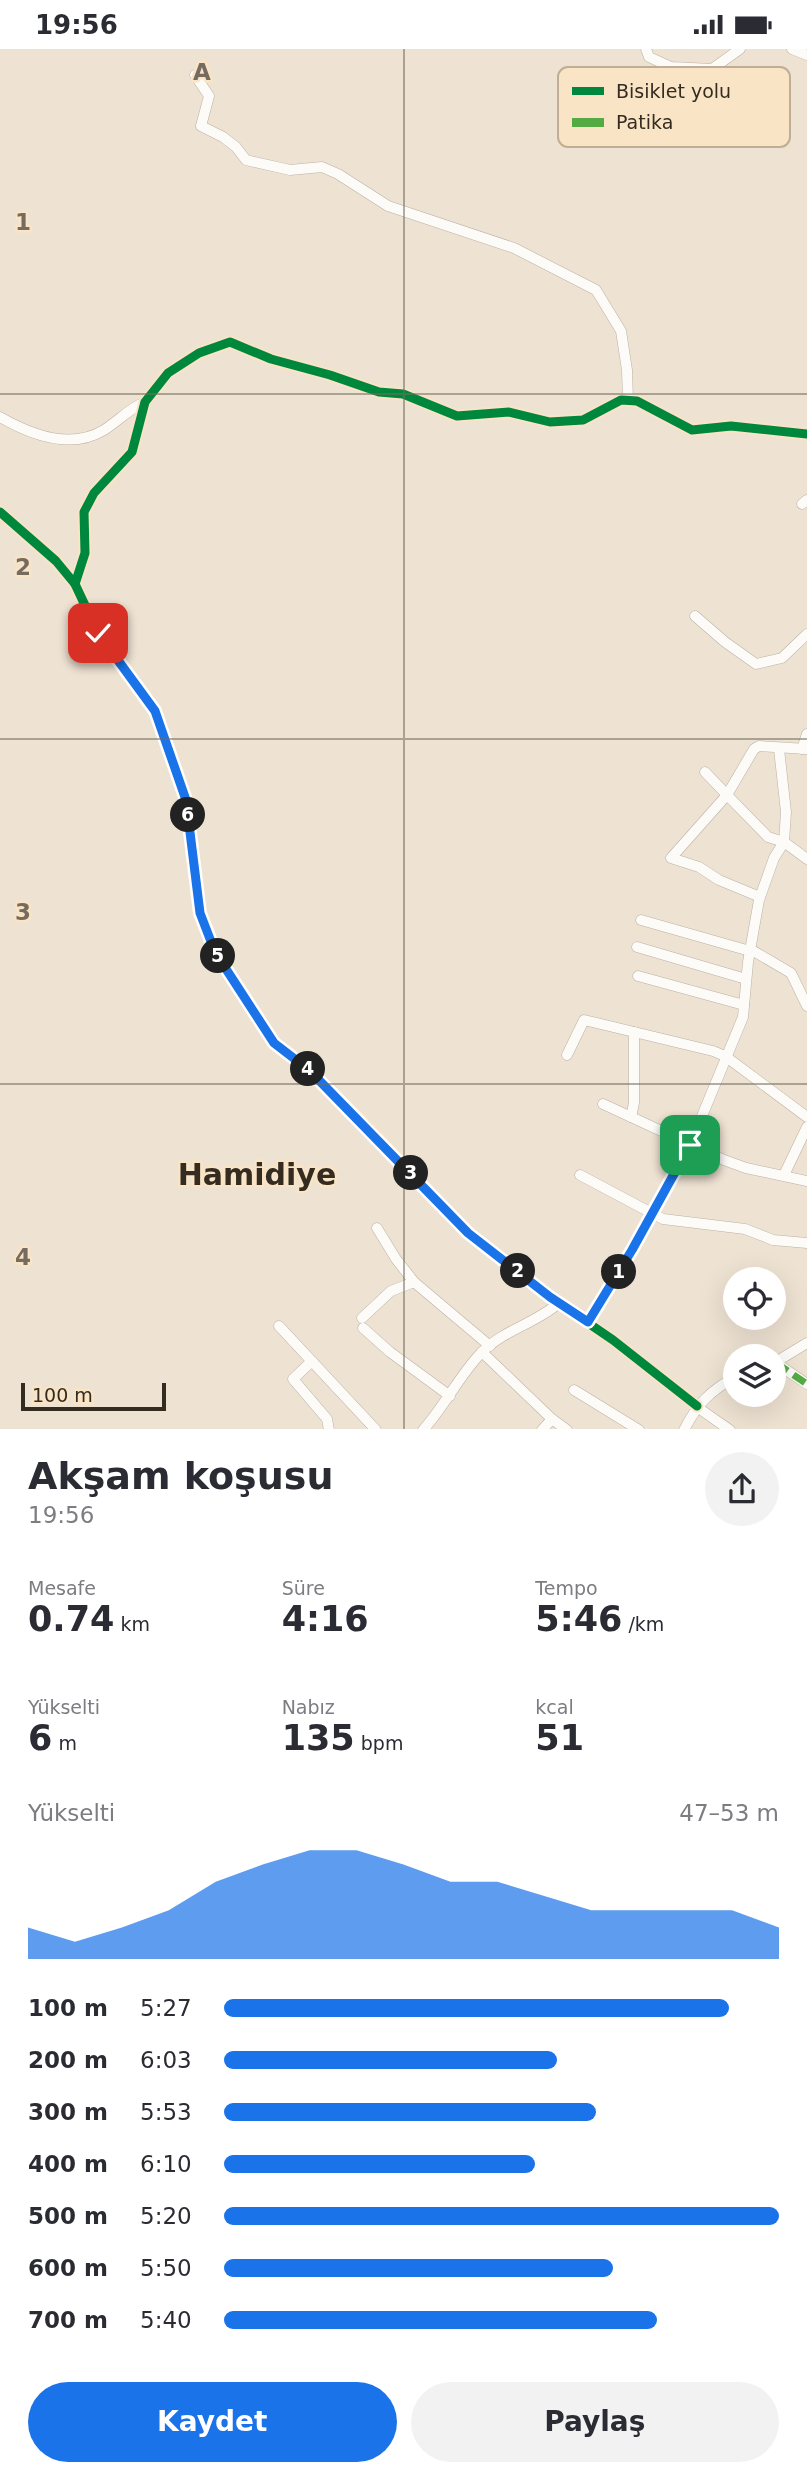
<!DOCTYPE html>
<html lang="tr">
<meta charset="utf-8">
<style>
:root{--surface:#fff;--page:#f2f2f3;--text:#2b2b33;--muted:#7c7c81;--accent:#1a73e8}
body{margin:0;font-family:"DejaVu Sans",sans-serif;background:var(--page);color:var(--text);height:100vh;display:flex;flex-direction:column;font-size:26px;white-space:nowrap}
*{box-sizing:border-box;margin:0}
p{font-size:23px;color:var(--muted)}
.icon{flex:none;width:38px;height:38px;fill:none;stroke:currentColor;stroke-width:2;stroke-linecap:round;stroke-linejoin:round}
.map{position:relative;height:1380px;overflow:hidden}
.panel{display:flex;flex-direction:column;background:var(--surface);flex:1}
.panel>*{flex:none}
.buttons{position:absolute;left:723px;top:1218px;display:grid;gap:14px}
.buttons a{display:grid;place-items:center;width:63px;height:63px;border-radius:50%;background:var(--surface);box-shadow:0 7px 28px #0002;font-size:35px}
.scale{position:absolute;left:21px;bottom:18px;width:145px;box-sizing:border-box;padding-left:7px;border:4px solid #342c21;border-top:0;font-size:19px;line-height:24px;white-space:nowrap;color:#342c21;-webkit-text-stroke:5px #fae4c6;paint-order:stroke}
.pin{position:absolute;display:grid;place-items:center;width:60px;height:60px;color:#fff;margin:-30px;border-radius:14px;box-shadow:0 4px 10px #0006}
.km{position:absolute;width:35px;height:35px;margin:-18px;border-radius:50%;background:#222;color:#fff;font-size:19px;line-height:35px;text-align:center}
.round{display:grid;place-items:center;flex:none;width:74px;height:74px;border-radius:37px;background:var(--page)}
.summary{display:flex;align-items:center;justify-content:space-between;height:119px;padding:0 28px}
h1{font-size:38px;font-weight:600;line-height:52px}
.figures{display:grid;grid-template-columns:repeat(3,1fr);gap:10px;height:119px;padding:7px 28px}
.figures div{display:grid;align-content:center}
.figures b{font-size:35px;font-weight:600}
.figures small{font-size:19px;font-weight:400}
.figures p{font-size:19px}
.chart{height:196px;padding:14px 28px}
.chart p{display:flex;justify-content:space-between}
.chart svg{width:100%;height:126px;margin-top:7px;fill:var(--accent);opacity:.7}
.primary-button{display:flex;gap:14px;margin-top:auto;padding:14px 28px}
.primary-button a{flex:1;height:80px;border-radius:42px;background:var(--accent);color:#fff;font-size:28px;font-weight:600;line-height:80px;text-align:center}
.primary-button a+a{background:var(--page);color:var(--text)}
ul{padding:0 28px;list-style:none;font-size:23px}
li{display:grid;grid-template-columns:112px 84px 1fr;align-items:center;height:52px}
li i{height:18px;border-radius:9px;background:var(--accent)}
.status{display:flex;justify-content:space-between;align-items:center;height:49px;padding:0 35px;background:var(--surface);direction:ltr}
.status svg{height:19px;fill:currentColor}
.map>svg:first-child{display:block}
.lines{fill:none;stroke-linecap:round;stroke-linejoin:round}
.minor-casing{stroke:#bab1a4;stroke-width:11}
.minor{stroke:#fcfbf8;stroke-width:10}
.quiet{stroke:#54ab43;stroke-width:7;stroke-dasharray:14 7;stroke-linecap:butt}
.cycleway-casing{stroke:#fae4c6;stroke-width:13}
.cycleway{stroke:#00873e;stroke-width:9}
.route-casing{stroke:#fff;stroke-width:14}
.route{stroke:#1a73e8;stroke-width:9}
.grid{fill:none;stroke:#756c5f;stroke-width:2;stroke-opacity:0.55}
.labels{text-anchor:middle;stroke-width:5;stroke-linejoin:round;paint-order:stroke}
.district-label{font-size:30px;font-weight:bold;fill:#342c21;stroke:#fae4c6}
.key{fill:#fae4c6;stroke:#bfad94;stroke-width:2}
.key-label{font-size:19px;fill:#342c21}
.grid-label{font-size:23px;text-anchor:middle;font-weight:bold;fill:#756c5f;stroke:#fae4c6;stroke-width:5;stroke-linejoin:round;paint-order:stroke}
</style>
<div class="status"><b>19:56</b><svg viewBox="0 0 49 12"><path d="M0 12V9h3v3zM5 12V6h3v6zM10 12V3h3v9zM15 12V0h3v12zM26 1h20v11H26zM47 4h2v5h-2z"/></svg></div>
<div class="map">
<svg width="807" height="1381" viewBox="0 0 807 1381">
<rect width="100%" height="100%" fill="#eee2d2"/>
<g class="lines">
<defs>
<g id="minor">
<path d="M 646,0 L 649,8 L 671,18 L 712,20 L 740,0"/>
<path d="M 792,0 L 807,6"/>
<path d="M 195,26 L 209,47 L 201,77 L 223,88 L 236,98 L 246,111 L 290,121 L 322,118 L 338,125 L 388,157 L 514,199 L 596,241 L 621,282 L 627,321 L 628,351"/>
<path d="M 0,368 C 31,386 71,401 104,381 C 118,372 130,359 145,353"/>
<path d="M 802,455 L 807,451"/>
<path d="M 0,463 L 56,512 L 75,535 L 98,584 L 155,661 L 186,751 L 199,864 L 215,903 L 274,994 L 309,1021 L 368,1078 L 468,1184 L 550,1248 L 613,1291 L 697,1357"/>
<path d="M 75,535 L 85,504 L 84,463 L 94,444 L 132,403 L 145,353 L 168,324 L 199,304 L 230,293 L 271,310 L 330,326 L 379,343 L 403,345 L 457,367 L 509,363 L 550,373 L 583,371 L 621,351 L 637,352 L 692,381 L 731,377 L 807,385"/>
<path d="M 695,567 L 725,593 L 756,615 L 782,609 L 807,585"/>
<path d="M 802,700 L 807,685"/>
<path d="M 705,723 L 727,746 L 754,700 L 759,697 L 807,700"/>
<path d="M 760,848 L 719,831 L 699,818 L 671,809 L 727,746 L 768,788 L 784,793 L 807,810"/>
<path d="M 641,871 L 750,902"/>
<path d="M 637,898 L 746,930"/>
<path d="M 750,900 L 791,924 L 807,957"/>
<path d="M 638,927 L 744,956"/>
<path d="M 567,1006 L 584,971 L 713,1002 L 725,1007 L 807,1068"/>
<path d="M 603,1055 L 724,1111 L 746,1119 L 807,1132"/>
<path d="M 631,1068 L 634,1054 L 634,983"/>
<path d="M 580,1126 L 663,1170 L 745,1180 L 773,1191 L 807,1194"/>
<path d="M 784,1126 L 807,1078"/>
<path d="M 377,1179 L 396,1210 L 414,1233 L 490,1297"/>
<path d="M 362,1269 L 391,1242 L 414,1233"/>
<path d="M 588,1273 L 632,1201 L 690,1096 L 743,968 L 748,913 L 759,851 L 774,809 L 784,793 L 786,763 L 779,700"/>
<path d="M 279,1277 L 376,1381"/>
<path d="M 363,1279 L 390,1303 L 450,1347"/>
<path d="M 482,1303 L 552,1370 L 567,1381"/>
<path d="M 312,1312 L 293,1330 L 327,1370 L 329,1381"/>
<path d="M 774,1314 L 807,1294"/>
<path d="M 776,1314 L 807,1335"/>
<path d="M 574,1341 L 639,1381"/>
<path d="M 697,1358 L 730,1381"/>
<path d="M 423,1381 C 444,1358 461,1324 482,1303 C 504,1281 536,1274 559,1254"/>
<path d="M 542,1381 L 552,1370"/>
<path d="M 684,1381 C 698,1354 709,1343 735,1328"/>
</g>
</defs>
<use href="#minor" class="minor-casing"/>
<use href="#minor" class="minor"/>
<path class="quiet" d="M 776,1314 L 807,1335"/>
<defs>
<g id="cycleway">
<path d="M 0,463 L 56,512 L 75,535 L 98,584 L 155,661 L 186,751 L 199,864 L 215,903 L 274,994 L 309,1021 L 368,1078 L 468,1184 L 550,1248 L 613,1291 L 697,1357"/>
<path d="M 75,535 L 85,504 L 84,463 L 94,444 L 132,403 L 145,353 L 168,324 L 199,304 L 230,293 L 271,310 L 330,326 L 379,343 L 403,345 L 457,367 L 509,363 L 550,373 L 583,371 L 621,351 L 637,352 L 692,381 L 731,377 L 807,385"/>
</g>
</defs>
<use href="#cycleway" class="cycleway-casing"/>
<use href="#cycleway" class="cycleway"/>
</g>
<g class="lines">
<defs>
<path id="route" d="M 98,584 L 155,662 L 186,751 L 200,864 L 215,903 L 274,994 L 309,1021 L 468,1184 L 550,1248 L 588,1273 L 632,1201 L 690,1096"/>
</defs>
<use href="#route" class="route-casing"/>
<use href="#route" class="route"/>
</g>
<path class="grid" d="M 404,0 L 404,1381M 0,345 L 807,345M 0,690 L 807,690M 0,1035 L 807,1035"/>
<g class="labels">
<g class="district-label">
<text x="257" y="1136">Hamidiye</text>
</g>
</g>
<rect x="558" y="18" width="232" height="80" rx="10" class="key"/>
<rect x="572" y="38" width="32" height="8" fill="#00873e"/>
<rect x="572" y="69" width="32" height="9" fill="#54ab43"/>
<g class="key-label">
<text x="616" y="49">Bisiklet yolu</text>
<text x="616" y="80">Patika</text>
</g>
<g class="grid-label">
<text x="202" y="31">A</text>
<text x="23" y="181">1</text>
<text x="23" y="526">2</text>
<text x="23" y="871">3</text>
<text x="23" y="1216">4</text>
</g>
</svg>
<div class="buttons">
<a><svg class="icon" aria-label="locate" viewBox="0 0 24 24"><circle cx="12" cy="12" r="6"/><path d="M12 2v4M12 18v4M2 12h4M18 12h4"/></svg></a>
<a><svg class="icon" aria-label="layers" viewBox="0 0 24 24"><path d="M12 4l9 5-9 5-9-5zM3 14l9 5 9-5"/></svg></a>
</div>
<div class="scale">100 m</div>
<div class="pin" style="left:690px;top:1096px;background:#1e9e55"><svg class="icon" aria-label="arrive" viewBox="0 0 24 24"><path d="M6 21V4h12l-3 4 3 4H6"/></svg></div>
<div class="pin" style="left:98px;top:584px;background:#d93025"><svg class="icon" aria-label="check" viewBox="0 0 24 24"><path d="M5 12l5 5 9-10"/></svg></div>
<b class="km" style="left:619px;top:1223px">1</b>
<b class="km" style="left:518px;top:1222px">2</b>
<b class="km" style="left:411px;top:1124px">3</b>
<b class="km" style="left:308px;top:1020px">4</b>
<b class="km" style="left:218px;top:907px">5</b>
<b class="km" style="left:188px;top:766px">6</b>
</div>
<section class="panel">
<div class="summary"><div><h1>Akşam koşusu</h1><p>19:56</p></div><a class="round"><svg class="icon" aria-label="share" viewBox="0 0 24 24"><path d="M12 15V3M7 8l5-5 5 5M5 13v7h14v-7"/></svg></a></div>
<div class="figures">
<div><p>Mesafe</p><b>0.74<small> km</small></b></div>
<div><p>Süre</p><b>4:16</b></div>
<div><p>Tempo</p><b>5:46<small> /km</small></b></div>
</div>
<div class="figures">
<div><p>Yükselti</p><b>6<small> m</small></b></div>
<div><p>Nabız</p><b>135<small> bpm</small></b></div>
<div><p>kcal</p><b>51</b></div>
</div>
<div class="chart"><p><span>Yükselti</span>47–53 m</p>
<svg viewBox="0 0 160 44" preserveAspectRatio="none"><path d="M0 44V33L10 38L20 33L30 27L40 17L50 11L60 6L70 6L80 11L90 17L100 17L110 22L120 27L130 27L140 27L150 27L160 33V44z"/></svg>
</div>
<ul>
<li><b>100 m</b>5:27<i style="width:91%"></i></li>
<li><b>200 m</b>6:03<i style="width:60%"></i></li>
<li><b>300 m</b>5:53<i style="width:67%"></i></li>
<li><b>400 m</b>6:10<i style="width:56%"></i></li>
<li><b>500 m</b>5:20<i style="width:100%"></i></li>
<li><b>600 m</b>5:50<i style="width:70%"></i></li>
<li><b>700 m</b>5:40<i style="width:78%"></i></li>
</ul>
<div class="primary-button"><a>Kaydet</a><a>Paylaş</a></div>
</section>
